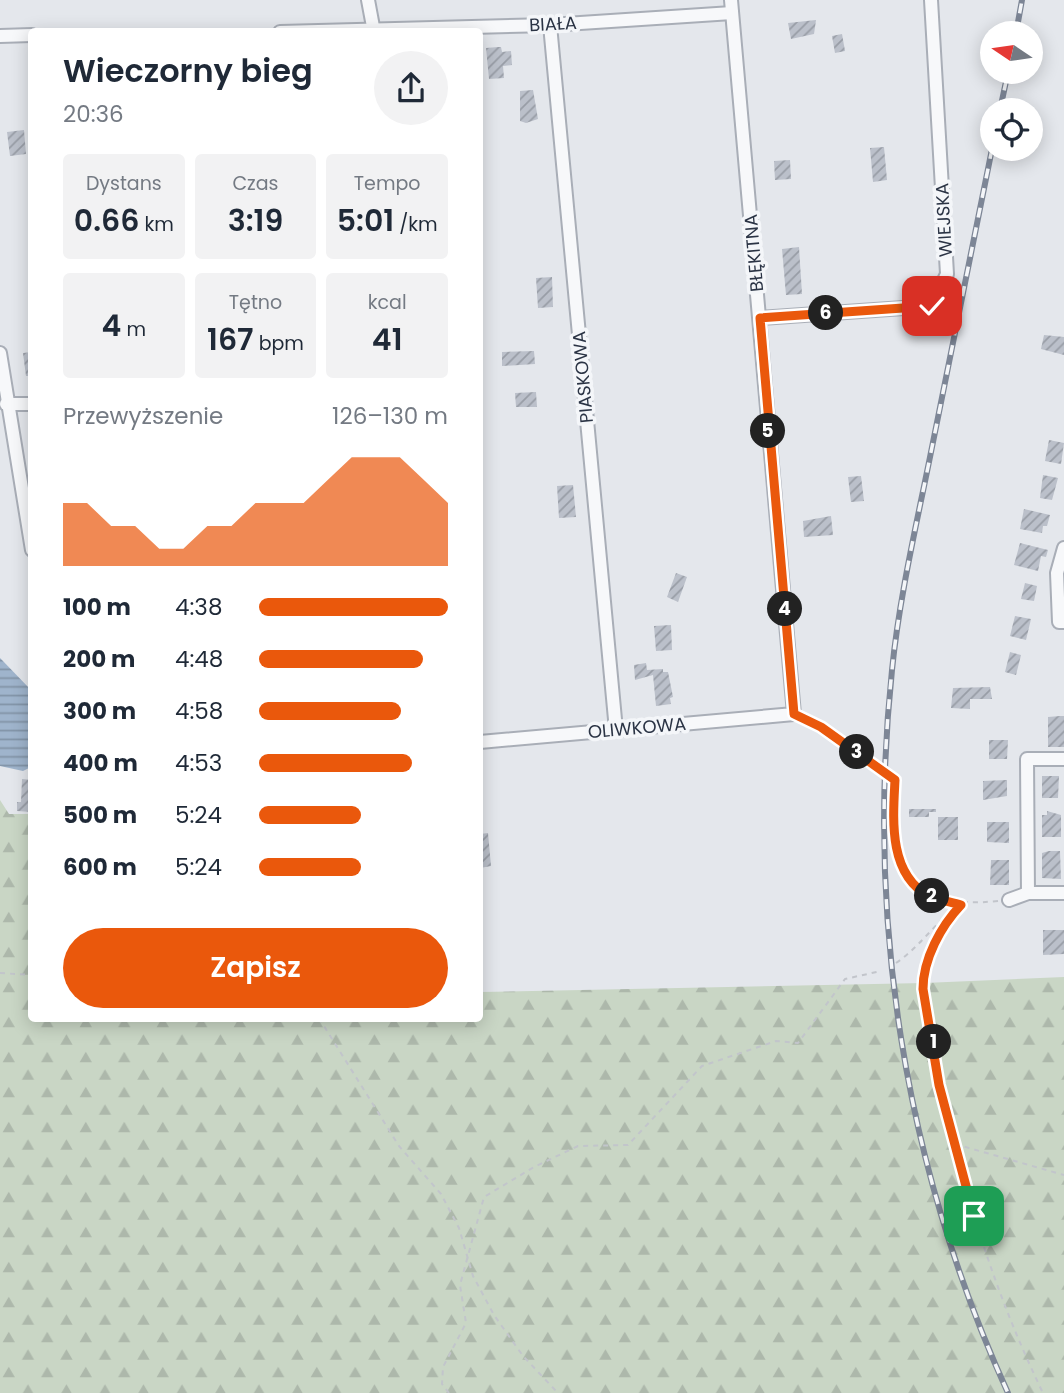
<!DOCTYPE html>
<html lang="pl">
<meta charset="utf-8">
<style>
:root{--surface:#fff;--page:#f2f2f3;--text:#1f2937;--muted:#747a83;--accent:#ea580c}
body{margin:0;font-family:Poppins,sans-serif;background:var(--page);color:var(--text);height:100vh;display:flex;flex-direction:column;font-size:26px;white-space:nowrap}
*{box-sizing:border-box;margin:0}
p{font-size:23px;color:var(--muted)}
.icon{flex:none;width:38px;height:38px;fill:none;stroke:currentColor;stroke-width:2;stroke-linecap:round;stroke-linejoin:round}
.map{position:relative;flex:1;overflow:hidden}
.panel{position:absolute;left:28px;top:28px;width:455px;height:994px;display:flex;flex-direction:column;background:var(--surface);border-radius:7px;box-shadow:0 4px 18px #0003}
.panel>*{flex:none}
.needle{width:46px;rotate:283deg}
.fabs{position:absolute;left:980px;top:21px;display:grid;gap:14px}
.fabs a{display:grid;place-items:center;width:63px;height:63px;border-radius:50%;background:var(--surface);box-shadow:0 4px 18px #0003;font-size:35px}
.pin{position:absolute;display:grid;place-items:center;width:60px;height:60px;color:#fff;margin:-30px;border-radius:14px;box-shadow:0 4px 10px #0006}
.km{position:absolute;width:35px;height:35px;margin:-18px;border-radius:50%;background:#222;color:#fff;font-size:19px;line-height:35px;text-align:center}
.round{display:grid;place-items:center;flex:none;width:74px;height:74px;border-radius:37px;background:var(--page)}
.summary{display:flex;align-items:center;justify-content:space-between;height:119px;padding:0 35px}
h1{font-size:32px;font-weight:600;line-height:52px}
.figures{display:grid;grid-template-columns:repeat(3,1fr);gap:10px;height:119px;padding:7px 35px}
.figures div{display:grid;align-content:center;border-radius:7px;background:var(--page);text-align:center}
.figures b{font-size:30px;font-weight:600}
.figures small{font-size:19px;font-weight:400}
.figures p{font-size:19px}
.chart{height:196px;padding:14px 35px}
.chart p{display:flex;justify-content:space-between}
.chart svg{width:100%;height:126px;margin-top:7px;fill:var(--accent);opacity:.7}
.action{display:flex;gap:14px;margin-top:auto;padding:14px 35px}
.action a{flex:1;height:80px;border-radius:42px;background:var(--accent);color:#fff;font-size:28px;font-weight:600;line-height:80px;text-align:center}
ul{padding:0 35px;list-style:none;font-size:23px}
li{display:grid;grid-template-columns:112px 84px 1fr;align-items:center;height:52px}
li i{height:18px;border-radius:9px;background:var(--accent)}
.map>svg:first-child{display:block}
.forest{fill:url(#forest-firs)}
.water{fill:url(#water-rules)}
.building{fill:url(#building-hatch)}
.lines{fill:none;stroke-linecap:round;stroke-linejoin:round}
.minor-casing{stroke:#a9aeb7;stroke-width:16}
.path{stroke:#c2c5cb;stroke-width:2;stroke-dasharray:5 5;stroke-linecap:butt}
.minor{stroke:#f7f8fa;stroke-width:12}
.rail-casing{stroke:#7d8696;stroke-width:6}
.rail{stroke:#f4f6f9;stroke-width:3.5;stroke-dasharray:10;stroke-linecap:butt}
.route-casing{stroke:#fff;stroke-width:14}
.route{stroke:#ea580c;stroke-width:9}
.labels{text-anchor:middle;stroke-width:7;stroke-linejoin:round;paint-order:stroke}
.street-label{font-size:18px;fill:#2b3445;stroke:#f4f6f9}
</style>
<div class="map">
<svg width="1064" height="1393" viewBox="0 0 1064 1393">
<defs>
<pattern id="forest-firs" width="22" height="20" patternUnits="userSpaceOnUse" patternTransform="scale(1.75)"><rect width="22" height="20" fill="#c9d6c5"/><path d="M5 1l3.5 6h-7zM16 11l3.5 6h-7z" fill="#adb8ab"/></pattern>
<pattern id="water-rules" width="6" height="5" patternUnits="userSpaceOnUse" patternTransform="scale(1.75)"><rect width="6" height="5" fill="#9fb4cc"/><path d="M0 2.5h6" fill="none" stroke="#8293a7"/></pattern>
<pattern id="building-hatch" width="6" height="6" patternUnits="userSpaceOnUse" patternTransform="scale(1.75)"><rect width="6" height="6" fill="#bbc0ca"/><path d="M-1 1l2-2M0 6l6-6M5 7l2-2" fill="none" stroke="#989da6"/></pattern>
</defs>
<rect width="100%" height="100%" fill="#e4e7ec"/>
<path class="forest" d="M 0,800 L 9,814 L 31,814 L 32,1018 L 480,1018 L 480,992 L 924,983 L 1064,977 L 1064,1393 L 0,1393 Z"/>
<path class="water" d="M 0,658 L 31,690 L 31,767 L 23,771 L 0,766 Z"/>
<g class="building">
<path d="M 816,20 L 814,34 L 791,39 L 788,23 Z"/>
<path d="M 842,34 L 845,51 L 835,53 L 832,36 Z"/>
<path d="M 498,47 L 501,47 L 502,52 L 511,51 L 512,65 L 503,66 L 504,78 L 489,79 L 486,48 Z"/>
<path d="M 533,90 L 538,119 L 526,123 L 520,121 L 520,91 Z"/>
<path d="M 24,130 L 26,154 L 10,156 L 7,132 Z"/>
<path d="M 884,147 L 887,180 L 873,182 L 870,148 Z"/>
<path d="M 790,160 L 791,179 L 775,180 L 774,161 Z"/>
<path d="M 799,247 L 802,294 L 786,295 L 782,249 Z"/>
<path d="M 552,277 L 553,307 L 538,308 L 536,278 Z"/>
<path d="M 1044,335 L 1064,337 L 1064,355 L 1041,349 Z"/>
<path d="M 534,351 L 535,364 L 502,366 L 502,352 Z"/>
<path d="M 32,352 L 32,376 L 26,376 L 23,353 Z"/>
<path d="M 536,392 L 537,407 L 516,407 L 515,393 Z"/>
<path d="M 1049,440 L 1064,443 L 1061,464 L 1045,461 Z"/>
<path d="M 1043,475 L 1058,478 L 1052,500 L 1040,498 Z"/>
<path d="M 861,476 L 864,501 L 851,502 L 848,477 Z"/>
<path d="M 573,485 L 576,517 L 559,518 L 557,486 Z"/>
<path d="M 1024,509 L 1050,515 L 1047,526 L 1043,526 L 1042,533 L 1020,529 Z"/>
<path d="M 831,516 L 833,535 L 804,537 L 803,521 Z"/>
<path d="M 1020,543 L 1048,550 L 1046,557 L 1041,556 L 1038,571 L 1014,565 Z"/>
<path d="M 676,573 L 687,577 L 678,602 L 667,597 Z"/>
<path d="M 1025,583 L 1037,586 L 1034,601 L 1021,599 Z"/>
<path d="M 1015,616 L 1031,619 L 1026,640 L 1010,636 Z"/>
<path d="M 671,625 L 672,650 L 656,651 L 654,626 Z"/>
<path d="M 1010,652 L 1021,655 L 1016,675 L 1005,672 Z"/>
<path d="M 646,663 L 647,670 L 663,669 L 663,672 L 668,672 L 673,697 L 670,698 L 671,704 L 656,706 L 653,675 L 635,680 L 634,665 Z"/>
<path d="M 990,687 L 992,699 L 970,699 L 970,709 L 951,708 L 953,688 Z"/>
<path d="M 1060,716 L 1064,716 L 1064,747 L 1048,747 L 1048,717 Z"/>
<path d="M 989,740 L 1008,740 L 1007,759 L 989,759 Z"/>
<path d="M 1042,776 L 1059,776 L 1058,798 L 1042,798 Z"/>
<path d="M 22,779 L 32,780 L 32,812 L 17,811 L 17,802 L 21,802 Z"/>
<path d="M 1007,780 L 1007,796 L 983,800 L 983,781 Z"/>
<path d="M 909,809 L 936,809 L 936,812 L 929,812 L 929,817 L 909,817 Z"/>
<path d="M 1047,811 L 1061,815 L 1061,837 L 1042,837 L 1042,815 L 1047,815 Z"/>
<rect x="938" y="817" width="20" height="23"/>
<path d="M 987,822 L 1009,822 L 1009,843 L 987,842 Z"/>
<path d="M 488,833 L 491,866 L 480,868 L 480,834 Z"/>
<path d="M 1049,851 L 1060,851 L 1061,879 L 1042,878 L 1042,853 Z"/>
<path d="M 991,860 L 1009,860 L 1009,885 L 990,885 Z"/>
<path d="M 1043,930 L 1064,930 L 1064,954 L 1043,955 Z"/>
</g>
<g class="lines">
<defs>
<g id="minor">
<path d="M 368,0 L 374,32"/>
<path d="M 550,25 L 616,730"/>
<path d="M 280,32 L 550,25 L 732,13"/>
<path d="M 0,36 L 32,35"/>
<path d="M 760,318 L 932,306 L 947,274 L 931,0"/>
<path d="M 0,353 L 32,550"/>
<path d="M 6,404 L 32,404"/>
<path d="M 1064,548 L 1057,573 L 1059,622 L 1064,622"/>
<path d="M 480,742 L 794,714 L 731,0"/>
<path d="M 1028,893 L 1027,759 L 1064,759"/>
<path d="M 1009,900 L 1028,893 L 1064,893"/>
</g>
</defs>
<use href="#minor" class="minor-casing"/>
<g class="path">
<path d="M 806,720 L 896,780 C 890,866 900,911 998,901"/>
<path d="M 961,905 C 943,924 927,953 923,980 C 921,1003 932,1031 936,1053 C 956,1170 991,1286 1043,1393"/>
<path d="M 896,963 C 920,947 934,923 958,907"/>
<path d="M 0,973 L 32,975"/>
<path d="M 319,1018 L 399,1146 L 441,1194 L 459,1228 L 473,1276 L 494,1315 L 523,1356 L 558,1393"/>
<path d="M 955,1144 L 1064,1175"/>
<path d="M 449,1393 L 442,1384 L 443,1367 L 466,1323 L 460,1285 L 484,1197 L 534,1167 L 578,1146 L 628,1145 L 702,1066 L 776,1041 L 798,1043 L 845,979 L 881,971"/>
</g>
<use href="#minor" class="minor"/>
<defs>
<g id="rail">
<path d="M 1016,33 L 1022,0"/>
<path d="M 1000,110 L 1008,72"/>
<path d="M 992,149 C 971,253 950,358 929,462 C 915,531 899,600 892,670 C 866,919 904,1165 1008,1393"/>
</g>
</defs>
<use href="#rail" class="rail-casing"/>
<use href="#rail" class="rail"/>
</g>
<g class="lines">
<defs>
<path id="route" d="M 932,306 L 760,318 L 794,714 L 821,727 L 895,780 C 893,819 888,874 929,896 C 938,900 951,902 961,905 C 941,926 923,959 923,989 L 939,1085 L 974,1216"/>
</defs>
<use href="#route" class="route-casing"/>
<use href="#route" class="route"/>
</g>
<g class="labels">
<g class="street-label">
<text transform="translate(553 24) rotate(-3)" y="6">BIAŁA</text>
<text transform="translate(944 220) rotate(-93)" y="6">WIEJSKA</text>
<text transform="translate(754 253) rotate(-95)" y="6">BŁĘKITNA</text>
<text transform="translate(583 377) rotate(-95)" y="6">PIASKOWA</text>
<text transform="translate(637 728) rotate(-5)" y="6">OLIWKOWA</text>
</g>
</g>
</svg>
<div class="fabs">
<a><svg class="needle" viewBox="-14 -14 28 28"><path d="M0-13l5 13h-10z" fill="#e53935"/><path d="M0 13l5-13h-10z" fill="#747a83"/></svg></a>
<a><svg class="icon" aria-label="locate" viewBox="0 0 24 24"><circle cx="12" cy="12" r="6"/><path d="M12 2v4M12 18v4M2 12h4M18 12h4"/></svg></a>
</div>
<div class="pin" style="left:974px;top:1216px;background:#1e9e55"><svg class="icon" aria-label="arrive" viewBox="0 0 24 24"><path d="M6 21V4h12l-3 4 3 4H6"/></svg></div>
<div class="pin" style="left:932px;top:306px;background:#d93025"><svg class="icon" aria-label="check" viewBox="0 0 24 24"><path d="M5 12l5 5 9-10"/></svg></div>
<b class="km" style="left:934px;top:1042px">1</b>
<b class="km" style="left:932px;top:896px">2</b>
<b class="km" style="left:857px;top:752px">3</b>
<b class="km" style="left:785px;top:609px">4</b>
<b class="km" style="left:768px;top:431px">5</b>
<b class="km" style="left:826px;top:313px">6</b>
<section class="panel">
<div class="summary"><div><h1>Wieczorny bieg</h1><p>20:36</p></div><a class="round"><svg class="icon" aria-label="share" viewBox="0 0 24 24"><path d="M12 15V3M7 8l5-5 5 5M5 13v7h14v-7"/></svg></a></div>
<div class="figures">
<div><p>Dystans</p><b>0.66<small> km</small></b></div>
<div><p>Czas</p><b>3:19</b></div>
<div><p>Tempo</p><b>5:01<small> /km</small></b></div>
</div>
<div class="figures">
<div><b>4<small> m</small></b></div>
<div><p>Tętno</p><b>167<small> bpm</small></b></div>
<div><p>kcal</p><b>41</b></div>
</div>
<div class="chart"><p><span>Przewyższenie</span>126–130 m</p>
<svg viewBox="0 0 160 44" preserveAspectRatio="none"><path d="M0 44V22L10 22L20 30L30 30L40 38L50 38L60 30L70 30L80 22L90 22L100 22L110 14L120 6L130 6L140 6L150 14L160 22V44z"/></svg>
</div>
<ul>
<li><b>100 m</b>4:38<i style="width:100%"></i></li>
<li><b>200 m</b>4:48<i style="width:87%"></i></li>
<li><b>300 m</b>4:58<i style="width:75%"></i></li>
<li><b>400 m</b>4:53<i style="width:81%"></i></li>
<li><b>500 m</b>5:24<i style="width:54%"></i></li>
<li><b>600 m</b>5:24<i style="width:54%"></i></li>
</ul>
<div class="action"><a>Zapisz</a></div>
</section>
</div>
